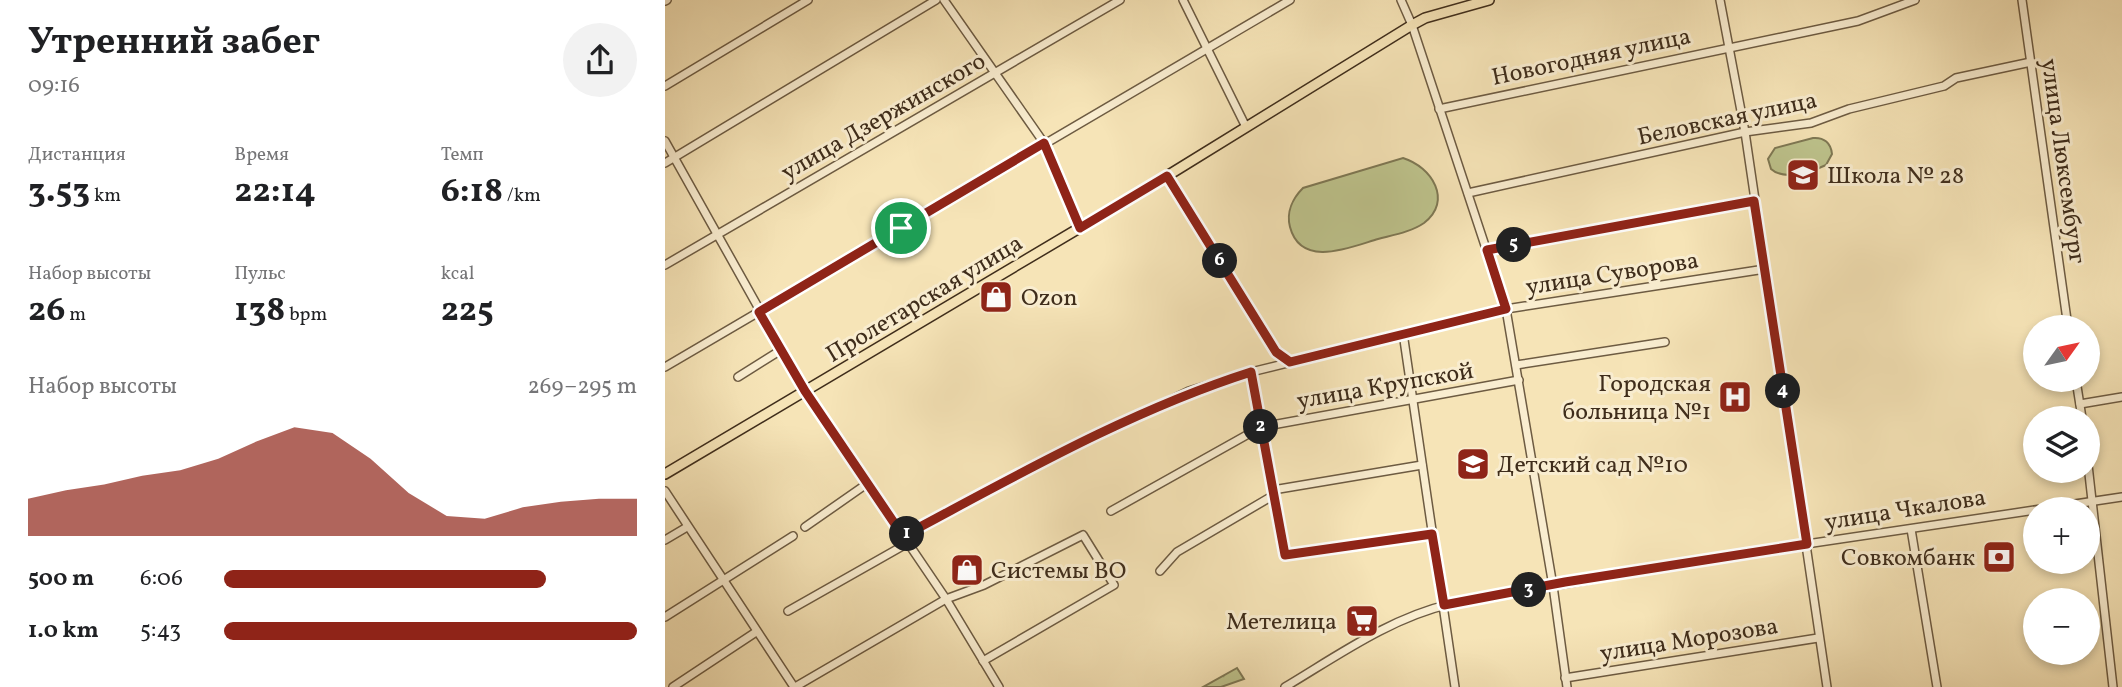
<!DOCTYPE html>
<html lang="ru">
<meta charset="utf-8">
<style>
:root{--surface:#fff;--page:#f2f2f2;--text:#202124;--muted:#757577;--accent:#8f2418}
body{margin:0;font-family:Vollkorn,serif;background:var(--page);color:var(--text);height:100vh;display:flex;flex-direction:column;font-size:26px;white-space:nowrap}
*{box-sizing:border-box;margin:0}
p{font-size:23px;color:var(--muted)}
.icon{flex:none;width:38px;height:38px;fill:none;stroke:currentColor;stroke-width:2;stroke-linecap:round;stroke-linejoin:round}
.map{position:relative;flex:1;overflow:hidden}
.sheet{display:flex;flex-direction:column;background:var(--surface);width:665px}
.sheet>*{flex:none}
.needle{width:46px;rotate:57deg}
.controls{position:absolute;left:1358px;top:315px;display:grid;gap:14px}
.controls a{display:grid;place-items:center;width:77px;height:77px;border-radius:50%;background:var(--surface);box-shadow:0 4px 10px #0003;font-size:35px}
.pin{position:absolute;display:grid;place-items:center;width:60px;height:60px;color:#fff;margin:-30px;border:4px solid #fff;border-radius:50%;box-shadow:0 2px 7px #0007}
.km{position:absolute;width:35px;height:35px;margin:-18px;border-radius:50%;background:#222;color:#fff;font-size:19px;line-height:35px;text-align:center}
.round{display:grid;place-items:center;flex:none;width:74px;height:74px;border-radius:37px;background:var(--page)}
.overview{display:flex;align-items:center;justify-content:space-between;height:119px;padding:0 28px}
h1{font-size:38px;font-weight:700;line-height:52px}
.metrics{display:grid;grid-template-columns:repeat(3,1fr);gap:10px;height:119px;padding:7px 28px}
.metrics div{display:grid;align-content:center}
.metrics b{font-size:35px;font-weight:700}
.metrics small{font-size:19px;font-weight:400}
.metrics p{font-size:19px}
.chart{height:196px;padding:14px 28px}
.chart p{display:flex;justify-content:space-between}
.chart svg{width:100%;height:126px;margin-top:7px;fill:var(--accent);opacity:.7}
ul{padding:0 28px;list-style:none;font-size:23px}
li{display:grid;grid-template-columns:112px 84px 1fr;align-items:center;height:52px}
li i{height:18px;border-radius:9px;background:var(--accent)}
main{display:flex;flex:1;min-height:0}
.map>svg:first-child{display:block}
.grass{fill:url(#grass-tufts);stroke:#7e7854;stroke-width:2}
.garden{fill:#bec48d;stroke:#7e7854;stroke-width:2}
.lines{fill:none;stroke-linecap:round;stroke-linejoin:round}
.minor-casing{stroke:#6d5b42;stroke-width:10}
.major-casing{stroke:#3f2d1b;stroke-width:12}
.minor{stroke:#f9edd0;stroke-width:7}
.major{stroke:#f6e4b7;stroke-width:9}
.route-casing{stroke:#fff;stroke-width:14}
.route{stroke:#8f2418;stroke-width:9}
.labels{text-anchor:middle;stroke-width:6;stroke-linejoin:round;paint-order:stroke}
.street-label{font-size:24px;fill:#3f2d1b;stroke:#f9edd0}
.poi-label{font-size:24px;fill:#3f2d1b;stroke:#f9edd0;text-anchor:start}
</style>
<main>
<section class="sheet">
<div class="overview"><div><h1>Утренний забег</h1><p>09:16</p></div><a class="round"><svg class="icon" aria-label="share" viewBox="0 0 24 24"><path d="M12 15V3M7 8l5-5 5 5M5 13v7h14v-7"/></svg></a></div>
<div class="metrics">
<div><p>Дистанция</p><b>3.53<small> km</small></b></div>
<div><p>Время</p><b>22:14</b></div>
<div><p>Темп</p><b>6:18<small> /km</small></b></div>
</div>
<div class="metrics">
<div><p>Набор высоты</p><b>26<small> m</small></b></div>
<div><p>Пульс</p><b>138<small> bpm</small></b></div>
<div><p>kcal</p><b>225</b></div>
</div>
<div class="chart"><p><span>Набор высоты</span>269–295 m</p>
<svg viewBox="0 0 160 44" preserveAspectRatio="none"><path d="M0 44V31L10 28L20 26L30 23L40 21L50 17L60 11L70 6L80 8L90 17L100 29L110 37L120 38L130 34L140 32L150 31L160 31V44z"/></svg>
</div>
<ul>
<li><b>500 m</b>6:06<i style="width:78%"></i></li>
<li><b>1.0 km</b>5:43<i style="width:100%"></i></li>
</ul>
</section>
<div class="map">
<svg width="1457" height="687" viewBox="0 0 1457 687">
<defs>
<pattern id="grass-tufts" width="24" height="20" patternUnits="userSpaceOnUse" patternTransform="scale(1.75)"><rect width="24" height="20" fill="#bec48d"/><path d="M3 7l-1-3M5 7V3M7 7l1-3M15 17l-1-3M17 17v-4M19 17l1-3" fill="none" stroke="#9ca072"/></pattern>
</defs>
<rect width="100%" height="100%" fill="#f6e4b7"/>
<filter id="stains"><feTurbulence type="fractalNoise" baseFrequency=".00286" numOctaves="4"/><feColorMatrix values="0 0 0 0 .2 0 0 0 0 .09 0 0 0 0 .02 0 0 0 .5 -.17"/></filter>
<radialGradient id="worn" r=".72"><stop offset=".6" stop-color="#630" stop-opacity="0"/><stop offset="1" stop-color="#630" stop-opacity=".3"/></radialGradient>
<path class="grass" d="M 572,668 L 579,679 L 556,687 L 538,687 Z"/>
<g class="garden">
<path d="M 1148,138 C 1159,137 1166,143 1167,154 L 1161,165 C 1146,172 1119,181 1106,169 L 1103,159 L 1110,148 Z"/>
<path d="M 738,158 C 767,167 788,201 759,223 C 746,232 728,235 713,239 C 686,247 636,269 625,227 C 621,212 628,198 638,188 Z"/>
</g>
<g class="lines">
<defs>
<g id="minor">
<path d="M 279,0 L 379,143 L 415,228"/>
<path d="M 518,0 L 581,127"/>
<path d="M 736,0 L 747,25 L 841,309 L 888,586 L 902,687"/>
<path d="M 1055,0 L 1080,132 L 1162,687"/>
<path d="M 1357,0 L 1403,327"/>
<path d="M 0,1 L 2,0"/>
<path d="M 0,86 L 143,0"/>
<path d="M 774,109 L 1193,21 L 1250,0"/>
<path d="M 0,141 L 140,391 L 281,599 L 334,687"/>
<path d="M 0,163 L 271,0"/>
<path d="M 502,176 L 611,352 L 625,362"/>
<path d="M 803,193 L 1080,132 L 1146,123 L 1184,109 L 1279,86 L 1291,78 L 1366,62"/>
<path d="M 822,250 L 1089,201"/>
<path d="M 0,265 L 455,0"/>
<path d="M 738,333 L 790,687"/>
<path d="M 851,365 L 1000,342"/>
<path d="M 0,367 L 625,0"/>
<path d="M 586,372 L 620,555 L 767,534"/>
<path d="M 73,377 L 116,350"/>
<path d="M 1411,380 L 1417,418"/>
<path d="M 1415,404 L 1457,397"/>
<path d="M 1423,465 L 1448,687"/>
<path d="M 608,490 L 757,465"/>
<path d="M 0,491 L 129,687"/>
<path d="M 446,511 L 596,427 L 854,380"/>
<path d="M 140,527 L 203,483"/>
<path d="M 1246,529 L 1272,687"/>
<path d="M 238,536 L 366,468 L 524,391 L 586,372 L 841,309 L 1100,269"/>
<path d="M 0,540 L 22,527"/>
<path d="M 495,571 L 512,552 L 609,495"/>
<path d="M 123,611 L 243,543"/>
<path d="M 0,617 L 128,536"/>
<path d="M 900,678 L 1153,638"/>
<path d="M 8,687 L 91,632"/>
<path d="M 130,687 L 281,599 L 319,585 L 418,535 L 449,585 L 318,661"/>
<path d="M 620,687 C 672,656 725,618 785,604 L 1048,558 L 1457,497"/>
</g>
<path id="major" d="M 0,474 L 502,176 L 747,25 L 760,18 L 824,0"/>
</defs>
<use href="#minor" class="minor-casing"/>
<use href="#major" class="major-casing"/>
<use href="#minor" class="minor"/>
<use href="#major" class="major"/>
</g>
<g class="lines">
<defs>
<path id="route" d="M 379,143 L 415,228 L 502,176 L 611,352 L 625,362 L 841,309 L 822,250 L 1089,201 L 1142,544 L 900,582 L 779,605 L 767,534 L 620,555 L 586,372 C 464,411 351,476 238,536 L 140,391 L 94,312 Z"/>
</defs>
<use href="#route" class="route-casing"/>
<use href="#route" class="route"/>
</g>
<defs>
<symbol id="school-square" viewBox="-11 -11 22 22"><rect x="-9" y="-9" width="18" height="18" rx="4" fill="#8f2418" stroke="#f9edd0"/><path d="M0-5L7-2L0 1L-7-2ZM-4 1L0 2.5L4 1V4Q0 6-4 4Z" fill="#fff"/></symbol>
<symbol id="shop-square" viewBox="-11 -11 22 22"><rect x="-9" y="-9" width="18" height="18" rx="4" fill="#8f2418" stroke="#f9edd0"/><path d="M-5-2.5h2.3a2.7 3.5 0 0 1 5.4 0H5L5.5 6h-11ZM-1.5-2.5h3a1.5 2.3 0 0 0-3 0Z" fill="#fff"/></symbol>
<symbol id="hospital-square" viewBox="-11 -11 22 22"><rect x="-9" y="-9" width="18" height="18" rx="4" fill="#8f2418" stroke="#f9edd0"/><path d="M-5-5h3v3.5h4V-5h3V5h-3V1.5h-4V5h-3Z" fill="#fff"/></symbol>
<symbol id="bank-square" viewBox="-11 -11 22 22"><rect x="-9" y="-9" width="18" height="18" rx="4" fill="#8f2418" stroke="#f9edd0"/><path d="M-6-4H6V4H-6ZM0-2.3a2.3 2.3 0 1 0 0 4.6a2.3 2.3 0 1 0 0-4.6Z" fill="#fff"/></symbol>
<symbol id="supermarket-square" viewBox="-11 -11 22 22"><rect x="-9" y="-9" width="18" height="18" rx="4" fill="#8f2418" stroke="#f9edd0"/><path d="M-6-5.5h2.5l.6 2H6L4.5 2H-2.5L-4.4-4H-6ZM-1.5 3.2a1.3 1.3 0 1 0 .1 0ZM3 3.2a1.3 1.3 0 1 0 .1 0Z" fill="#fff"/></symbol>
</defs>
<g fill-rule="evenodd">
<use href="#school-square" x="1119" y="156" width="38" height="38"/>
<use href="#shop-square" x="312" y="278" width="38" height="38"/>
<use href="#hospital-square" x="1051" y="378" width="38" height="38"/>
<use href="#school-square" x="789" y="445" width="38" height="38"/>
<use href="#bank-square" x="1315" y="538" width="38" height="38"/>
<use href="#shop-square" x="283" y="551" width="38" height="38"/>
<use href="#supermarket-square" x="678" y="602" width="38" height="38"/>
</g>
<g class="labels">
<g class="street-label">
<text transform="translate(926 56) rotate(-12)" y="8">Новогодняя улица</text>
<text transform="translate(218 116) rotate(-30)" y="8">улица Дзержинского</text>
<text transform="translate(1062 118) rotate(-12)" y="8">Беловская улица</text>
<text transform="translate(1399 161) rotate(82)" y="8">улица Люксембург</text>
<text transform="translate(947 273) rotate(-9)" y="8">улица Суворова</text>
<text transform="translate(259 298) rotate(-31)" y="8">Пролетарская улица</text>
<text transform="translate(720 385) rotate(-10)" y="8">улица Крупской</text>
<text transform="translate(1240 509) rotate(-9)" y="8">улица Чкалова</text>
<text transform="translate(1024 639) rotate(-9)" y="8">улица Морозова</text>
</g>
<g class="poi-label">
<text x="1162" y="183">Школа № 28</text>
<text x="356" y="305">Ozon</text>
<text x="1046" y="391" text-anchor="end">Городская<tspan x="1046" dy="28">больница №1</tspan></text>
<text x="832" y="472">Детский сад №10</text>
<text x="1310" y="565" text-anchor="end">Совкомбанк</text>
<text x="326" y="578">Системы ВО</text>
<text x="672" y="629" text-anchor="end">Метелица</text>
</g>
</g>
<rect width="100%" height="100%" filter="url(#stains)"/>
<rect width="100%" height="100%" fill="url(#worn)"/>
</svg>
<div class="controls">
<a><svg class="needle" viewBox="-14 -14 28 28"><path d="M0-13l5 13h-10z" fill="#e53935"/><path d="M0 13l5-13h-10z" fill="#757577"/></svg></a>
<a><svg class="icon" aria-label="layers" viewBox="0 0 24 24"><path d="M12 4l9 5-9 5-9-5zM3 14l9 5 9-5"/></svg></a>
<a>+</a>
<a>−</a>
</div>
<div class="pin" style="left:236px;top:228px;background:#1e9e55"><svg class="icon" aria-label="arrive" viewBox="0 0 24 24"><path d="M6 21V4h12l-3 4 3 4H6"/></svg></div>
<b class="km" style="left:242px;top:534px">1</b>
<b class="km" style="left:596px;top:427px">2</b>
<b class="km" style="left:864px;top:590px">3</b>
<b class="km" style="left:1118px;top:391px">4</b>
<b class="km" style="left:849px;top:245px">5</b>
<b class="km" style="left:555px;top:261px">6</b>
</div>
</main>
